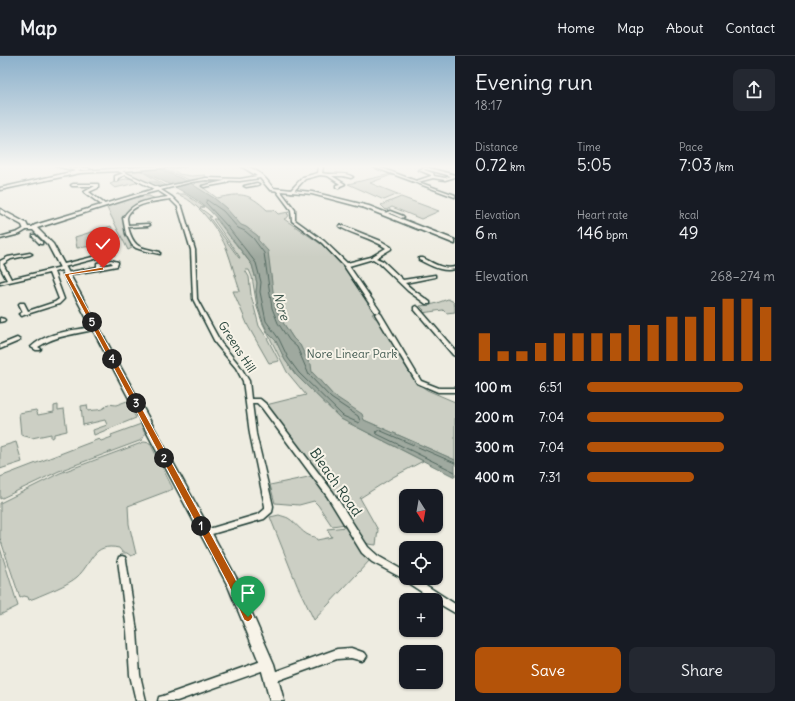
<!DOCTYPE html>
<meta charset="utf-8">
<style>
:root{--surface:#171b24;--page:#242831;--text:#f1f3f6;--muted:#9ea1a6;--line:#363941;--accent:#b45309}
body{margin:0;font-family:Delius,sans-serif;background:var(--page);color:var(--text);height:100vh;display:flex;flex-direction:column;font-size:15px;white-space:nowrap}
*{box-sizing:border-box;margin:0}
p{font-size:13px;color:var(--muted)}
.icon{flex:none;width:22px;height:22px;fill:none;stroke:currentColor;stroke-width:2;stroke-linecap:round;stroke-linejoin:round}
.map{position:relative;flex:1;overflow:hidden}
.sheet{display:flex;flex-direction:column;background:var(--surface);width:340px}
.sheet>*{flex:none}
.needle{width:26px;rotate:169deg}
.fabs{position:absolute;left:399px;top:433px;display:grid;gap:8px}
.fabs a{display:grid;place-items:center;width:44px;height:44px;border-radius:8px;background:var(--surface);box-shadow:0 1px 3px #0004;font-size:20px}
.pin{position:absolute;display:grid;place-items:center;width:34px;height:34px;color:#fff;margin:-41px -17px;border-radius:50% 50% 50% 0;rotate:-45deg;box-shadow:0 0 4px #0007}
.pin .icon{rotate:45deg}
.km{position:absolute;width:20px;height:20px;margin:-10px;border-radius:50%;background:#222;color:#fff;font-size:11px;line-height:20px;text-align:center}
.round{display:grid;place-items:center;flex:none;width:42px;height:42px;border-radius:8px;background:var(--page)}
.headline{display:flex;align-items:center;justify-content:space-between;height:68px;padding:0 20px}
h1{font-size:22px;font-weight:600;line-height:30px}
.metrics{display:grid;grid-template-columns:repeat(3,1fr);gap:6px;height:68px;padding:4px 20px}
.metrics div{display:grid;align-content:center}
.metrics b{font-size:17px;font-weight:600}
.metrics small{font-size:11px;font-weight:400}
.metrics p{font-size:11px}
.chart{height:112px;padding:8px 20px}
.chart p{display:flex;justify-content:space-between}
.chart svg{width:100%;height:72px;margin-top:4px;stroke:var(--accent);stroke-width:6}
.button{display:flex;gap:8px;margin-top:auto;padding:8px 20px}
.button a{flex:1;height:46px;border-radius:8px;background:var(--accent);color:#fff;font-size:16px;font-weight:600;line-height:46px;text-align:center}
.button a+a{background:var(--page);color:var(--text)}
ul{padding:0 20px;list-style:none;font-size:13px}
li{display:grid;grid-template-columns:64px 48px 1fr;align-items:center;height:30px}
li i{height:10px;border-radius:5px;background:var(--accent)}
header{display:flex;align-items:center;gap:24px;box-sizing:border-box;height:56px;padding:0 20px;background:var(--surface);border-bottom:1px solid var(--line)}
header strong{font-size:19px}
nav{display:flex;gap:22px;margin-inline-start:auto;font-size:14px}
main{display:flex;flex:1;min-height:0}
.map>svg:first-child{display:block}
.green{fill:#cccfc4;stroke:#76867c}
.water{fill:#9fa99f;stroke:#6c7e74}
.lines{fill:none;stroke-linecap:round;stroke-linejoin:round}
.shore{stroke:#52685f;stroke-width:1}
.canal{fill:#9fa99f;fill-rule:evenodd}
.minor-casing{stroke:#1f3d34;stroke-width:3}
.major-casing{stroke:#1f3d34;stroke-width:3}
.minor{fill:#f7f3e8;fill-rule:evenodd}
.major{fill:#f7f3e8;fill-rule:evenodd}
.route{fill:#b45309;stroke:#fff}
.labels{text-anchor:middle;stroke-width:4;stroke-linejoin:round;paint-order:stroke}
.street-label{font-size:12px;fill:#1f3d34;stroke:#f7f3e8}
.park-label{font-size:12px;fill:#425a51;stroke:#f7f3e8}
.water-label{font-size:13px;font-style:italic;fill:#3f584f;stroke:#f7f3e8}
.near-street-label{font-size:14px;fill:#1f3d34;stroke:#f7f3e8}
</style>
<header>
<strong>Map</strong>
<nav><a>Home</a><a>Map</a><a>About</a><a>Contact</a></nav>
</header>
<main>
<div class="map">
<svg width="455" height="645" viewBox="0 0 455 645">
<rect width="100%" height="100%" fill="#eeece1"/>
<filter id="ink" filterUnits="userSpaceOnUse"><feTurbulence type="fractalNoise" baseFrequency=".025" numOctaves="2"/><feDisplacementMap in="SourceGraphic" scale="8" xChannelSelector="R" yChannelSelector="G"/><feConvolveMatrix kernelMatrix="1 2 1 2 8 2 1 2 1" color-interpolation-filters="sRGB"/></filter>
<g filter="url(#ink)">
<g class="green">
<path d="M 114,110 L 132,110 L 167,130 L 164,131 L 157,126 L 143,126 Z"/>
<path d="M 169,110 L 179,118 L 191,120 L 205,119 L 208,123 L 189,124 L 158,111 Z"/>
<path d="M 391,118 L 397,120 L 391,119 L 370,127 L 400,139 L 396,139 L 384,144 L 348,128 Z"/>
<path d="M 131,122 L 140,126 L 115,132 L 110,128 L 117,125 L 117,123 L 121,124 Z"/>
<path d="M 204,125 L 224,126 L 201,130 L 217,142 C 241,137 248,136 267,154 L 274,154 L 278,158 L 289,156 L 287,158 L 289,159 L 288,161 L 284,163 L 321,188 L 343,210 L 374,257 L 372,258 L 375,262 L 378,262 L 396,291 L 395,294 L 415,325 L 427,334 L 455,346 L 455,404 L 364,364 L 333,339 L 322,327 L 312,316 L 300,289 L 293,282 L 282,265 L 275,251 L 273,238 L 267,195 L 258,184 L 258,180 L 246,171 L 241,169 L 219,146 L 193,129 L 195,127 L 193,126 Z"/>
<path d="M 142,138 L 146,140 L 149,140 L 156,143 C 149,144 144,146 138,149 C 118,161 123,171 132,189 L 130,191 L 132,190 L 134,191 L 128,194 L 106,150 L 137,140 L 143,141 L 144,139 Z"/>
<path d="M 176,138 L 185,138 L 204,151 L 200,152 L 212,161 L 209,161 L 239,202 L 240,202 L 239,200 L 213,163 L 216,163 L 252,209 L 257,227 L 256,236 L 268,277 L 276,285 L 285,304 L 296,319 L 341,363 L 423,405 L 393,421 L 360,442 L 378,474 L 376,489 L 368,488 L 361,481 L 341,448 L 266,349 L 306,339 L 287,316 L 262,266 L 257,251 L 252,221 L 249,214 L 245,214 L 249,221 L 251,239 L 259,270 L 267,282 L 279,305 L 269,307 L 248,270 L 233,235 L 240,235 C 235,221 232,207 227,194 C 220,175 196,143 176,138 Z"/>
<path d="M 401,141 L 439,155 L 421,163 L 392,151 L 386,154 L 381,149 Z"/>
<path d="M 111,170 L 119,189 L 101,193 L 93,190 L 77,192 L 75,181 Z"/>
<path d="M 448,243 L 454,246 L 453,248 L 455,250 L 455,256 L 446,257 L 443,254 L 422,257 L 424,254 L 420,250 L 434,248 Z"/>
<path d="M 127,345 L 136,362 L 94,379 L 93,374 L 107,369 L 105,364 L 83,369 L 81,350 L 87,349 L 88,355 C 96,353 102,356 108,348 L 116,349 Z"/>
<path d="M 58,349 L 58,354 L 64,353 L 67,375 L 54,378 L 54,381 L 51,382 L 51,378 L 32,382 L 21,379 L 19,357 L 36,354 L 38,359 L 54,356 L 54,350 Z"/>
<path d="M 141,368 L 145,378 L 142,384 L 59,415 L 0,443 L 0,421 L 99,383 L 101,385 L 112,381 L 111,379 Z"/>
<path d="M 16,386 L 22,406 L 0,413 L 0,391 Z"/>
<path d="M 144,386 L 150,387 L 173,433 L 128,450 L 129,468 L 136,498 L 131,500 L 127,497 L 123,497 L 119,492 C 92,486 92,508 77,521 C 68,529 46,537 35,542 L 29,544 L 28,541 L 24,540 L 20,542 L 0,482 L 0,447 L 60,417 Z"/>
<path d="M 313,420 L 346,468 L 332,470 L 318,449 L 314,445 L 299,449 L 275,447 L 270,429 Z"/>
<path d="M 279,459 C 282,460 286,461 288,462 C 297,467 303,480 315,481 L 317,484 L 332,481 L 327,473 L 347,471 L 371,503 L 314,564 L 297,529 L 270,461 Z"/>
<path d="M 0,492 L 18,550 L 0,559 Z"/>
</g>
<path class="water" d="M 132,110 L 153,110 L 187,125 L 214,142 L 226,152 L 241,169 L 246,171 L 258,180 L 258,184 L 268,195 L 275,251 L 282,265 L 293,282 L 300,289 L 309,307 L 311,308 L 312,316 L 333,339 L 362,358 L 364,364 L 455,404 L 455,421 L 341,363 L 296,319 L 285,304 L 276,285 L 268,277 L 263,266 L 258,251 L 256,236 L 257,227 L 252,209 L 234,185 L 230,182 L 231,182 C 223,171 214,157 203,149 C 182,132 156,123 132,110 Z"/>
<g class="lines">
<g class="shore">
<path d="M 207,144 L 223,155 L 238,172 L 245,175 L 253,182 L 264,197 L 272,252 L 278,267 L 289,284 L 297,291 L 309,319 L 331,342 L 358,360 L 360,365 L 359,367 L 343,360 L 299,317 L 288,302 L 279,283 L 266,265 L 260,236 L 261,226 L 256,207 L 227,170 L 206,147 Z"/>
<path d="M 455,407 L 379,374 L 376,376 L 377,378 L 455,416"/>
</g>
<path class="canal" d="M 153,125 L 155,125 L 165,131 L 162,132 L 153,127 Z"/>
<defs>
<g id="minor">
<path d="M 319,110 L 323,110 L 322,117 C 332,120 343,115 353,121 L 351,122 L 343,120 L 332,120 L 345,128 L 340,130 L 339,132 L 338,132 L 336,131 L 336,129 L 340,128 L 328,120 L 320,119 L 305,123 L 293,136 L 291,136 L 291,134 L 303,121 L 318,117 Z"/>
<path d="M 371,110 L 376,110 L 416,125 L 431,120 L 431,119 L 419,114 L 425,111 L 455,119 L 455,121 L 445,124 L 433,122 L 418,126 L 455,139 L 455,141 ZM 425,113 L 451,120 L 445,122 L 434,120 L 433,117 L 424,114 Z"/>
<path d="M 77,112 L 88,112 L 90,113 L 88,114 L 76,114 L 75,113 Z"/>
<path d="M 124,117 L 127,118 L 118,122 L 117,125 L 115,125 L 115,120 Z"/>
<path d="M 228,123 L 230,124 L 226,127 L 204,131 L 202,130 L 224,125 Z"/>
<path d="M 257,127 L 259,128 L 258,129 L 246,131 L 244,130 Z"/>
<path d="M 73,128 L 98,128 L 98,132 L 89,136 L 106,149 L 103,150 L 84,136 L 95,130 L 72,130 L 71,129 Z"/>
<path d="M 158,132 L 172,141 L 182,151 L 195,194 L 197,243 L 221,287 L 240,310 L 249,325 L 251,343 L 260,343 L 266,348 L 333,436 L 368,491 L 378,500 L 406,516 L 406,522 L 415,522 L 455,548 L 455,557 L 436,546 L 436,544 L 434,544 L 405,525 L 404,523 L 372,506 L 362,497 L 327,440 L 262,352 L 257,347 L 252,347 L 256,378 L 273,450 L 272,456 L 264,463 L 205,480 L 202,479 L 201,477 L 202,475 L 259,458 L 265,453 L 265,450 L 250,378 L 243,325 L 236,312 L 216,288 L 193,243 L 191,194 L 178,151 L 170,143 C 158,145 130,147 127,162 C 127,163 128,168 128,169 L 149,168 L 150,169 L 148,170 L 128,171 C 134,193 140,191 160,196 L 160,198 L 142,194 L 136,192 L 132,189 L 126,178 L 123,162 C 134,144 149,144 168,141 L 157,134 L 157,132 Z"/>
<path d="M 278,133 L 279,133 L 295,154 L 295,164 L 324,185 L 347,207 L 371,201 L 386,192 C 372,182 354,179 340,171 L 339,170 L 341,169 L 381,185 L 391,191 L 391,193 L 376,202 L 383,205 L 403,224 L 435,219 L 435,221 L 405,227 L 412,233 L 430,246 L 430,248 L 426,248 L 408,235 L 379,207 L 373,203 L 349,210 L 380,255 L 379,256 L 375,256 L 344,210 L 322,187 L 292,165 L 291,154 L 276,134 Z"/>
<path d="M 390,155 L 403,160 L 404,161 L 401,162 L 390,157 L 385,159 L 383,158 Z"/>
<path d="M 25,172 L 28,173 L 20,178 L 0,183 L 0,181 L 18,176 Z"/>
<path d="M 33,179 L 35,179 L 42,186 L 42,188 L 40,188 L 33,181 Z"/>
<path d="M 107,194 L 111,194 L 114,198 L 64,211 L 65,212 L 65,213 L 54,216 L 64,243 L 59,248 L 24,259 L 22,260 L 19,258 L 23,256 L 19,248 L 20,247 L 24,247 L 28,255 L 55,246 L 59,243 L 49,217 L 0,228 L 0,226 L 7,224 L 0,211 L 0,205 L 8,201 L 30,197 L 32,198 L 30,199 L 11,203 L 3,208 L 11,223 L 61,211 L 60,210 L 60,209 L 109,197 L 107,195 Z"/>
<path d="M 419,202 L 423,202 C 433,207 443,214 455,211 L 455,213 C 442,217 430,209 419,204 Z"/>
<path d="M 111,204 L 118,206 L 118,207 L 117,210 L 101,213 L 99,214 L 97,214 L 66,219 L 64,218 L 66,217 L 97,211 L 97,207 ZM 111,206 L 113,208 L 101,210 L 101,209 Z"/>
<path d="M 416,250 L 418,251 L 455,294 L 455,300 L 453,299 L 414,253 L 414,251 Z"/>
<path d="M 378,256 L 381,258 L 421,325 L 439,332 L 455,332 L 455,336 L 438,336 L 417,327 L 375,258 Z"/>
<path d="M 0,262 L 4,263 L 5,264 L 4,265 L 0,266 Z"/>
<path d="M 95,270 L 98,272 L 97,273 C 77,278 56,279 38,291 L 41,293 L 40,294 L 36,294 L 31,291 C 48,275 74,275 95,270 Z"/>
<path d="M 17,282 L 20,284 L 19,285 L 0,293 L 0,289 Z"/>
<path d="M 122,500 L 125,501 L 126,504 L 137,575 L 140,619 L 146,645 L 136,645 L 130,619 L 127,575 L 118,504 L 119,501 Z"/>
<path d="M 351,592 L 365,597 L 367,600 L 365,603 L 362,605 L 351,602 L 337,603 L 271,627 L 267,626 L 266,622 L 267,618 L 271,617 L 337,593 Z"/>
<path d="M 267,603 L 270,605 L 272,608 L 270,611 L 267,613 L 177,645 L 158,645 L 159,641 L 163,640 Z"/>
</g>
<path id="major" d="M 56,110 L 66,110 L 81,115 L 157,110 L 186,110 L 122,115 L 159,132 L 206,122 L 240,123 L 257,120 L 241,110 C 255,110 266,122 273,132 L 312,136 L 369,150 L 455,184 L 455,188 L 365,152 L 312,138 L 270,134 L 260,122 L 240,125 L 206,124 L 192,126 L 141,139 L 37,172 L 53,188 L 237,523 L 274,608 L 284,645 L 270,645 L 260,608 L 228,530 L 48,189 L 33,174 L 24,174 L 22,169 L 0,157 L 0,153 L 2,154 L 26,167 L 28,171 L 32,171 L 35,169 L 154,133 L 118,115 L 80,117 L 0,134 L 0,132 L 76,115 Z"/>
</defs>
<use href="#minor" class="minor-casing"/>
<use href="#major" class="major-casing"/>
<use href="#minor" class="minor"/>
<use href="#major" class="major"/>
</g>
</g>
<linearGradient id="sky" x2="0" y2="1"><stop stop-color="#8bb0cb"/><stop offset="0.55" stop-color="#f7f6f2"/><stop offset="1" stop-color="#f7f6f2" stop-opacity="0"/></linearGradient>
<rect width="455" height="201" fill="url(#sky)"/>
<path class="route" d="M 103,211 L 104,214 L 69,219 L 235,522 L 253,561 L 251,564 L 248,566 L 244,564 L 228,528 L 64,218 Z"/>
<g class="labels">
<g class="street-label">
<text transform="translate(237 291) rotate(57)" y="4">Greens Hill</text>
</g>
<g class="park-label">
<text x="352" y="302">Nore Linear Park</text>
</g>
<g class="water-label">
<text transform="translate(282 250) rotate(74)" y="5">Nore</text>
</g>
<g class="near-street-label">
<text transform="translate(336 426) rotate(55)" y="5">Bleach Road</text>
</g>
</g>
</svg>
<div class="fabs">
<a><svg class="needle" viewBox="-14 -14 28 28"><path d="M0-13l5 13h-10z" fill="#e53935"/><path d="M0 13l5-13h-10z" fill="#9ea1a6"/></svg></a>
<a><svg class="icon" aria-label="locate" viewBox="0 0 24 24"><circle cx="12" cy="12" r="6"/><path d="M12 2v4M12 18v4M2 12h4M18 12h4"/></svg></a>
<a>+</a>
<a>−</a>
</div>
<div class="pin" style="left:248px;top:561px;background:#1e9e55"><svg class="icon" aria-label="arrive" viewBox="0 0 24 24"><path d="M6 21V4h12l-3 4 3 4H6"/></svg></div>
<div class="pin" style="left:103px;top:212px;background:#d93025"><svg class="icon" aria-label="check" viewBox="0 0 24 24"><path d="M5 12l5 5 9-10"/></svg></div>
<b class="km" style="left:201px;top:470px">1</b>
<b class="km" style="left:164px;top:402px">2</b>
<b class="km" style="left:136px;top:347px">3</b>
<b class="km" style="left:112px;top:303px">4</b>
<b class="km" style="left:92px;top:266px">5</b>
</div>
<section class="sheet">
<div class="headline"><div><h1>Evening run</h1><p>18:17</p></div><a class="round"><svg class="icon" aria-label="share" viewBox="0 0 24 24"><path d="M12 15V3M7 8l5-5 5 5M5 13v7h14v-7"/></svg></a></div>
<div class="metrics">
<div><p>Distance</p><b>0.72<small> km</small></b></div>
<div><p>Time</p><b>5:05</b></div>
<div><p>Pace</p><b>7:03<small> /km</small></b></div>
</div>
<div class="metrics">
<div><p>Elevation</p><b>6<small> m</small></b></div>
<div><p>Heart rate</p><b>146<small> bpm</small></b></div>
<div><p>kcal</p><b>49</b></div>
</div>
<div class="chart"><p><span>Elevation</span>268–274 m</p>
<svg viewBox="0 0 160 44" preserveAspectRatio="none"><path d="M5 44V27M15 44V38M25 44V38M35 44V33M45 44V27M55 44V27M65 44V27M75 44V27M85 44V22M95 44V22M105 44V17M115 44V17M125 44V11M135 44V6M145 44V6M155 44V11"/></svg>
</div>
<ul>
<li><b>100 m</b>6:51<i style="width:83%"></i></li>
<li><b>200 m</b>7:04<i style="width:73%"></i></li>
<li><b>300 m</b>7:04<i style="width:73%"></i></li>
<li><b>400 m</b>7:31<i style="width:57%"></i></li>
</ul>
<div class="button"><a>Save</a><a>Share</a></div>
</section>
</main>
